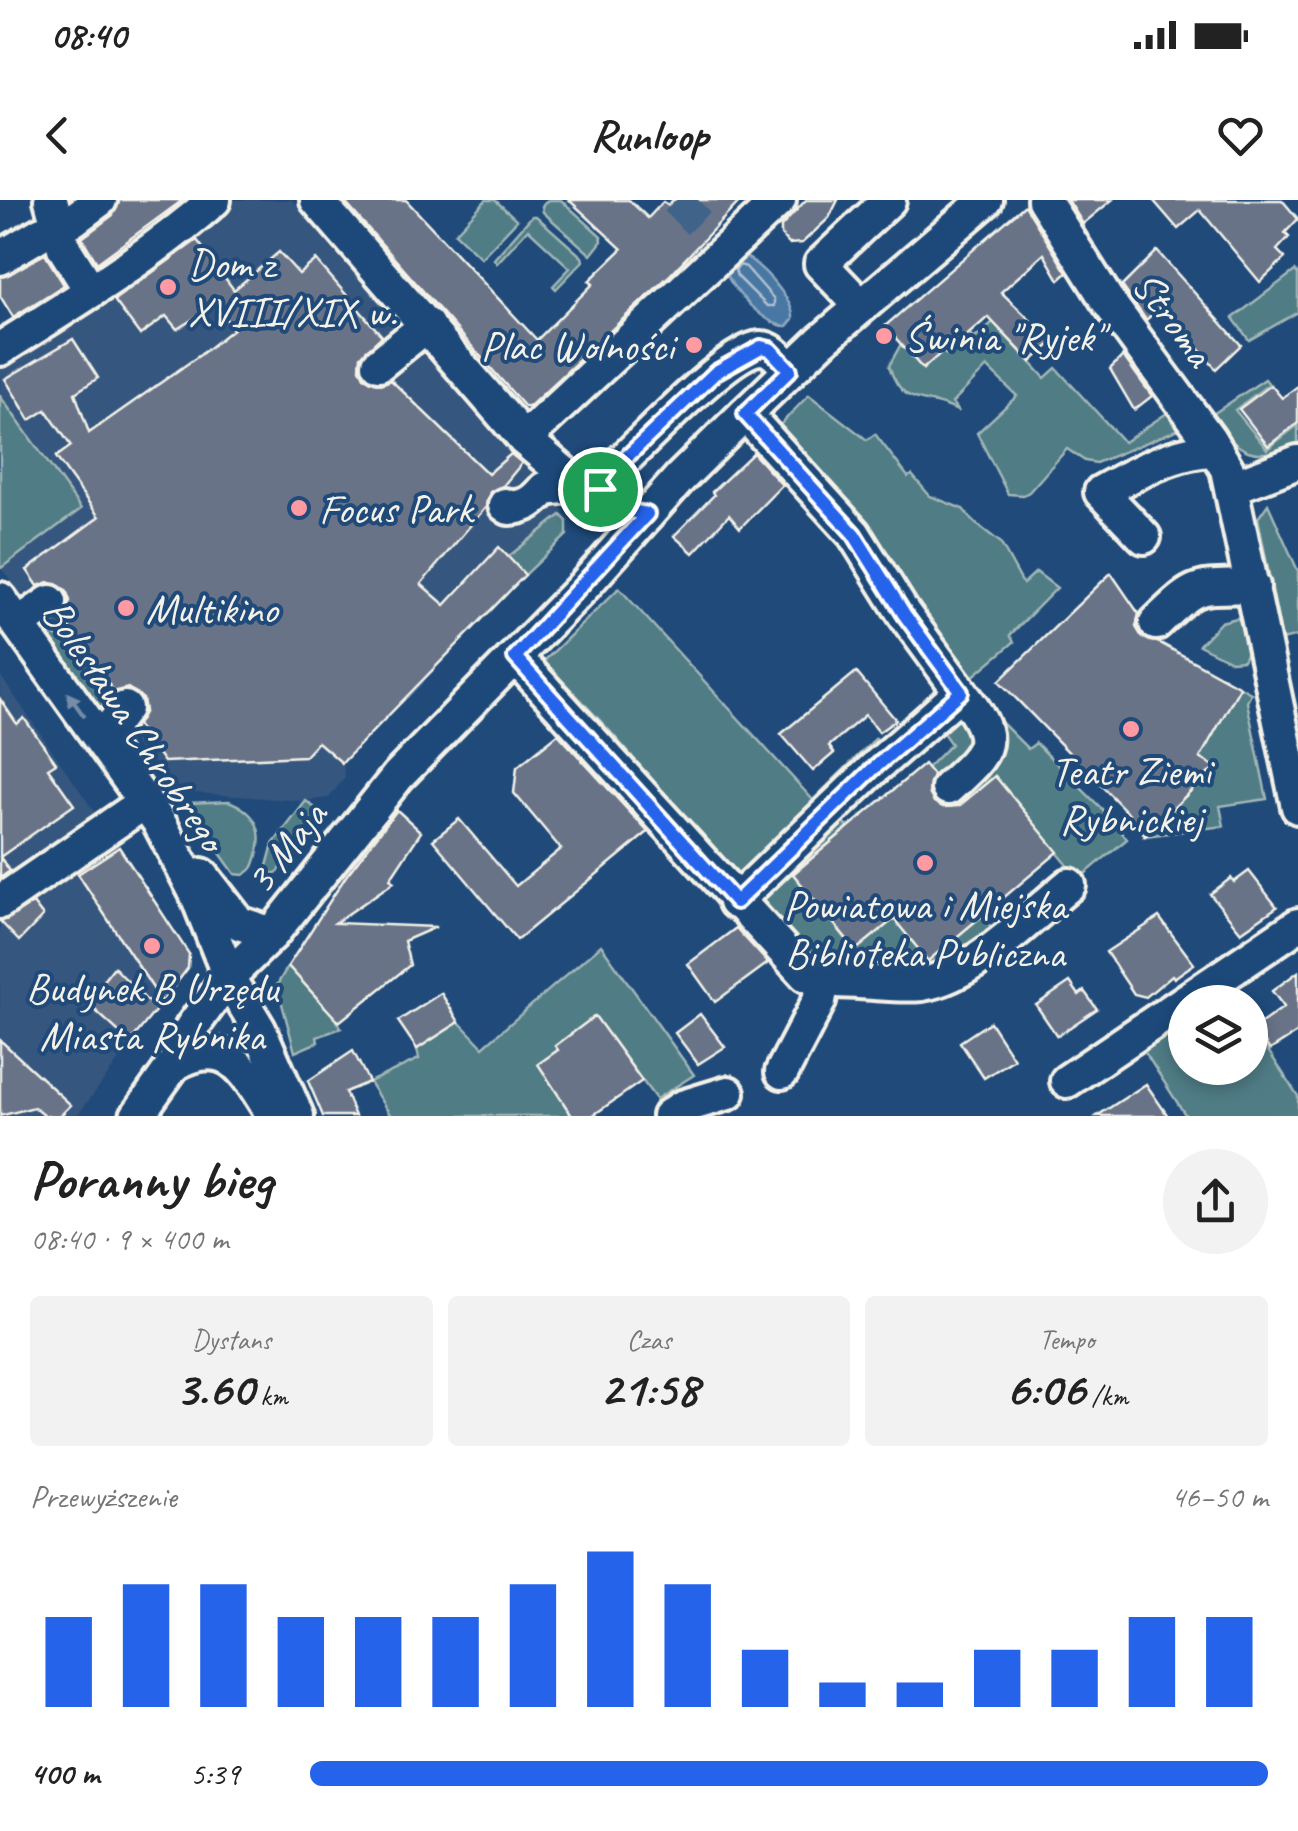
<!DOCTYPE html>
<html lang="pl">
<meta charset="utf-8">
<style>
:root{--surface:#fff;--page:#f2f2f2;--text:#222;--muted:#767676;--accent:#2563eb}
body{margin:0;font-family:Caveat,sans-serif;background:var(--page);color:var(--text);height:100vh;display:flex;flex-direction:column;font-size:38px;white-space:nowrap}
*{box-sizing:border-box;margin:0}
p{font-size:32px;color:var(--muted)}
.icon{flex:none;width:55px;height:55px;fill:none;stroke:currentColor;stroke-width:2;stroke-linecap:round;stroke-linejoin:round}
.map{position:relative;height:916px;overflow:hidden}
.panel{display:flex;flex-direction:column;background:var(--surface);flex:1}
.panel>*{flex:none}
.tools{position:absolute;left:1168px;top:785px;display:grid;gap:20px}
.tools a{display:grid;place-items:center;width:100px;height:100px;border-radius:50%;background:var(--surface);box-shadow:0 5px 15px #0003;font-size:50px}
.pin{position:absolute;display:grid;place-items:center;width:85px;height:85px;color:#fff;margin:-42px;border:5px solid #fff;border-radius:50%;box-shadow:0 2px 10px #0007}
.round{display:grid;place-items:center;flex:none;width:105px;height:105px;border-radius:52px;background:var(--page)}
.head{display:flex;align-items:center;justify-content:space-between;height:170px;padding:0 30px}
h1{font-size:55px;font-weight:700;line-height:75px}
.stats{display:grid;grid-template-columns:repeat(3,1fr);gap:15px;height:170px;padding:10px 30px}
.stats div{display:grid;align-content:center;border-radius:10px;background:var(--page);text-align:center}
.stats b{font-size:50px;font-weight:700}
.stats small{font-size:28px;font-weight:400}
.stats p{font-size:28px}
.chart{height:280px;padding:20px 30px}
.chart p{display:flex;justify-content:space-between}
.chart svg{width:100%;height:180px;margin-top:10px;stroke:var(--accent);stroke-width:6}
ul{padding:0 30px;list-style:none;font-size:32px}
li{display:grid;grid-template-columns:160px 120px 1fr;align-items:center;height:75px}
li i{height:25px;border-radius:12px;background:var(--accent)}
.status{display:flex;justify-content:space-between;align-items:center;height:70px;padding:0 50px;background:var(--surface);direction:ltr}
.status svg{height:28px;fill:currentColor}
header{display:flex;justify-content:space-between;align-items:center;height:130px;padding:0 30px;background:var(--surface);font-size:45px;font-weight:700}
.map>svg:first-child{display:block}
.built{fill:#35567e}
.green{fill:#4f7c85;stroke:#a2b6b6;stroke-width:2.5}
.water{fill:#4877a4;stroke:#8da8bf;stroke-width:2.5}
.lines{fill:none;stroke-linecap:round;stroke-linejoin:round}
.shore{stroke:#afc0cd;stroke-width:2.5}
.building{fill:#687388;stroke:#f4f1e8;stroke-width:2.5}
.minor-tunnel{stroke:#3f638a;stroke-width:32;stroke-dasharray:32 16;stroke-linecap:butt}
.minor-casing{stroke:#f4f1e8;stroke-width:40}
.minor{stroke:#1f4a7a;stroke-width:32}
.oneway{fill:#748da6}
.route-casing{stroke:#fff;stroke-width:20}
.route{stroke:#2563eb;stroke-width:12}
.poi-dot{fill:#ff9aa2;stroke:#1f4a7a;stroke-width:4}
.labels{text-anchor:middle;stroke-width:8;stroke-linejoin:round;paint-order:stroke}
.poi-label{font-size:42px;fill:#f4f1e8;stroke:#1f4a7a;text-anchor:start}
.street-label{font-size:42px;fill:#f4f1e8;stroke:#1f4a7a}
</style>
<div class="status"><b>08:40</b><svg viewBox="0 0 49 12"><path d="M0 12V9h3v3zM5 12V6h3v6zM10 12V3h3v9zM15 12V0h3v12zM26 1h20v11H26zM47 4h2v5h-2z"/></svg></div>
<header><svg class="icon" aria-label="back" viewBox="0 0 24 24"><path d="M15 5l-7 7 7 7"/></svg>Runloop<svg class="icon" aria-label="heart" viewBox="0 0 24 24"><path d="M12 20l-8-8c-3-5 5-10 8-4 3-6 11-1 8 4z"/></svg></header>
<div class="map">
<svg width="1298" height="916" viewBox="0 0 1298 916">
<rect width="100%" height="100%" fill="#1f4a7a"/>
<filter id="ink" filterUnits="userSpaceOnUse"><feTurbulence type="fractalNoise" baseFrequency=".01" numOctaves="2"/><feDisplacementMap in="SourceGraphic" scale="20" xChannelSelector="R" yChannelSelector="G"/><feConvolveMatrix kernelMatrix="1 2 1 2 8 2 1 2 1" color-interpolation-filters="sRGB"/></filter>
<g filter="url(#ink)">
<g class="built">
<path d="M 234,0 L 292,0 L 542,281 L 564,311 L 509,356 L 525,375 L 343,563 L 345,577 L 329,598 L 302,601 L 184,592 L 144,556 L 1,368 L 80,309 L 0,196 L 0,162 L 193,37 Z"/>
<path d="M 0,475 L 132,666 L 190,757 L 187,770 L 77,916 L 0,916 Z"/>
</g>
<g class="green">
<path d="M 486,0 L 495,0 L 517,20 L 481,58 L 455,33 Z"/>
<path d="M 548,0 L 561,0 L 601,36 L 602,41 L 591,55 L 543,12 L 542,6 Z"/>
<path d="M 532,16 L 536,16 L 582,57 L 583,61 L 556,89 L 553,86 L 570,68 L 528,29 L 497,63 L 494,59 Z"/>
<path d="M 1295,71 L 1298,74 L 1298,112 L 1249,140 L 1233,118 Z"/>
<path d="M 993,122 L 1045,178 L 1056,168 L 1124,242 L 1176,207 L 1189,225 L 1096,263 L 1085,261 L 1067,249 L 1029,292 L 1023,295 L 1008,294 L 977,233 L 1017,196 L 987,167 L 952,203 L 959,212 C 927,193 904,212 889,166 L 901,144 L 923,169 L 939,146 L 947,154 L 969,134 L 974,139 Z"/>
<path d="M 1265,179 L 1269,184 L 1235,210 L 1267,249 L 1298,225 L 1298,244 C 1253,262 1239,254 1210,216 Z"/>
<path d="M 809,195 L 867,240 L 875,234 L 908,277 L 912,275 L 930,296 L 963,309 L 975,323 L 1000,342 L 1023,384 L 1036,372 L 1057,388 L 1010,435 L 1014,442 L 971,478 L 777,228 Z"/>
<path d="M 0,196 L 81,309 L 1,368 L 0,368 Z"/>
<path d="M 1268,304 L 1298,371 L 1298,436 L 1282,440 L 1258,318 Z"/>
<path d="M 561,315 L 567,321 L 567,335 L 525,375 L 508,357 Z"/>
<path d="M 619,388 L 813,600 L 876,538 L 886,548 L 742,684 L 609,530 L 544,461 Z"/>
<path d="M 1237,418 L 1242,423 L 1247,452 L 1243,460 L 1231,461 L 1199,445 L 1221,422 Z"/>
<path d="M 46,433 L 66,439 L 111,502 L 102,519 L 41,436 Z"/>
<path d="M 1240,487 L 1251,493 L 1247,502 L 1267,599 L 1220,606 L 1224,626 L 1145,636 L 1215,567 L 1200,558 Z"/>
<path d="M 955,510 L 976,541 L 942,586 L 927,568 L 951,544 L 939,527 Z"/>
<path d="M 998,519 L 1028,549 L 1036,543 L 1109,616 L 1127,639 L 1079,679 L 995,576 L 959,606 L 951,597 L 993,522 Z"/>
<path d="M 229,601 C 254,611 265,629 257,655 C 254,666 253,670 243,675 L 235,674 L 187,607 L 189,603 Z"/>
<path d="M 306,601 L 319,611 L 320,617 L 278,672 L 272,674 L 267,666 L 273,644 Z"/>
<path d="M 837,616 L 848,627 L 793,674 L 855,750 L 894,719 L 928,760 L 982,716 L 991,727 L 950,759 L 929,766 L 910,770 L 827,765 L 803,753 L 760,702 L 761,690 Z"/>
<path d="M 601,745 L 694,875 L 656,899 L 595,817 L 556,846 L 558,850 L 539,864 L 572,916 L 391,916 L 369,882 L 419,859 L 417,849 L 459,822 L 483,847 Z"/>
<path d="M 288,766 L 324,806 L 327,803 L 341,828 L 317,837 L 318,842 L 295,852 L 277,785 Z"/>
<path d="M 1250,823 L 1298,896 L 1298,916 L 1186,916 L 1144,851 L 1185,825 L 1185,868 L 1250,868 Z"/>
</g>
<path class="water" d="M 741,55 C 758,60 795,101 793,119 L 787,126 C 768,128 727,87 725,68 Z"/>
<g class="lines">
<path class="shore" d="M 740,65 L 746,67 L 774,99 L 774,106 L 767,106 L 737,76 L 735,70 Z"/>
</g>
<g class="building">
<path d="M 120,0 L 183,0 L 97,63 L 82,38 L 113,15 Z"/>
<path d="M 343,0 L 406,0 L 537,140 L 593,84 L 589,81 L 622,49 L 569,0 L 629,0 L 648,18 L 663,2 L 668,5 L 673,0 L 741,0 L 669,76 L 529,207 L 525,207 Z"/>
<path d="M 806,0 L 838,0 L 829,18 L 815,31 L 802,43 L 789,44 L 781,35 L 781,27 Z"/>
<path d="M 1068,0 L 1112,0 L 1083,24 Z"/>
<path d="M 1153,0 L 1282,0 L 1298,19 L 1285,33 L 1289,37 L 1277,50 L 1285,58 L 1260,82 L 1200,10 L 1178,29 Z"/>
<path d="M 1025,5 L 1067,73 L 1059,80 L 1044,54 L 1001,92 L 1053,142 L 1031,162 L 988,117 L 946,154 L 943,151 L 923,169 L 885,126 Z"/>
<path d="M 197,40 L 234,90 L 279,52 L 299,74 L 316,60 L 382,136 L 361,156 L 360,168 L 364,177 L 381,184 L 391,180 L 488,274 L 511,254 L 522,263 L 503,286 L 490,292 L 486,307 L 421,384 L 445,405 L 499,347 L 525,375 L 342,563 L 318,542 L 305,556 L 164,562 L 137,525 L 145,511 L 143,499 L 128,488 L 114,492 L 62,418 L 70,401 L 66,390 L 49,382 L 38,386 L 27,370 L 99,317 L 56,257 L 71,246 L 46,210 L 30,220 L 5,179 L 73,139 L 98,178 L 75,193 L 89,233 L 200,155 L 233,129 L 216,105 L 177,129 L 166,116 L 140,135 L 114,100 Z"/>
<path d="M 1157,51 L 1241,145 L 1216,169 L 1161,106 L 1146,120 L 1122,86 Z"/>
<path d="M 45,54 L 64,85 L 13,117 L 0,96 L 0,78 Z"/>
<path d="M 1123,156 L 1152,196 L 1134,210 L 1110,169 Z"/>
<path d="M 1271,185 L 1282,198 L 1298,186 L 1298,223 L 1268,246 L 1239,209 Z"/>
<path d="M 753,253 L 782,285 L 740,328 L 729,315 L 693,353 L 674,336 L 714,295 L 712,292 Z"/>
<path d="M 1111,373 L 1139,414 L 1136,427 L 1142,437 L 1160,443 L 1240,487 L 1200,558 L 1215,567 L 1145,636 L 1127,612 L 999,481 Z"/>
<path d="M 856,472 L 896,520 L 879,532 L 865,515 L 829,546 L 834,553 L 813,571 L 781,534 Z"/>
<path d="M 0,499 L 17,524 L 24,518 L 56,563 L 48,568 L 74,605 L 0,657 L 10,671 L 0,678 Z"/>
<path d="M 558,534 L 648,632 L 517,740 L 433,640 L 459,619 L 516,686 L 561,649 L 514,593 L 517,567 Z"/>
<path d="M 924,564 L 933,575 L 929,593 L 934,602 L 943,607 L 959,606 L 995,576 L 1058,652 L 928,761 L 894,719 L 856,750 L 793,674 Z"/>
<path d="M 397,610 L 421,632 L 390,679 L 394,682 L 335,723 L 436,727 L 404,741 L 410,765 L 339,822 L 288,766 L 346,676 Z"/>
<path d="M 119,647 L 189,754 L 188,768 L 162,802 L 78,674 Z"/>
<path d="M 1249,671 L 1277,707 L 1241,732 L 1210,694 L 1231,678 L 1234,682 Z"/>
<path d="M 33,703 L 43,716 L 19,741 L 1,722 Z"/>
<path d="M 1159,717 L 1194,764 L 1174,778 L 1172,775 L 1146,797 L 1134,794 L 1106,752 Z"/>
<path d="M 736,728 L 768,763 L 715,802 L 688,764 Z"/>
<path d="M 114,767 L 156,810 L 130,842 L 86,802 Z"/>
<path d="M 1298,772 L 1298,832 L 1270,850 L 1254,828 L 1284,807 L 1272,791 Z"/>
<path d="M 1070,782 L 1079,795 L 1084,791 L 1097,809 L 1057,836 L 1036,805 Z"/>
<path d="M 441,793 L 459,822 L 417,849 L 398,821 Z"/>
<path d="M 700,814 L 725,847 L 698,864 L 675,833 Z"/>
<path d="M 595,816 L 642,881 L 592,916 L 572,916 L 538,864 L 558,850 L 555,846 Z"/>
<path d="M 990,822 L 1014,859 L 984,878 L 960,842 Z"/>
<path d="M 0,840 L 71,905 L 60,916 L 45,916 L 34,907 L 0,916 Z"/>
<path d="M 353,851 L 369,882 L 345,892 L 355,916 L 323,916 L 308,881 Z"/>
<path d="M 1146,884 L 1168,916 L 1097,916 Z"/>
</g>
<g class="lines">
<path class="minor-tunnel" d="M 676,0 L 708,33"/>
<defs>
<g id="minor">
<path d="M 51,0 L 64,48 L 91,91"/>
<path d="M 317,0 L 524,239 L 577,284"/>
<path d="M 1044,0 L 1107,100 L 1209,239 L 1227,269 L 1298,607"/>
<path d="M 59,25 L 73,20 L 100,0"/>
<path d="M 0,58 L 42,33"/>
<path d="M 861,106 L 821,64 L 889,0"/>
<path d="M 0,149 C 74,102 148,58 214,0"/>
<path d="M 379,164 L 427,125"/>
<path d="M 524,239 L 779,0"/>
<path d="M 1232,287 L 1298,262"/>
<path d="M 505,305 L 509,308 C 526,307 534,301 544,289 L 588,284"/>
<path d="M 647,315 L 624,310 L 600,289 L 612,271 C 639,246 728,150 760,148 C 773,147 782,162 790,170"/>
<path d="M 1144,337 L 1101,292 C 1135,273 1177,250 1216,250"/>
<path d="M 0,399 L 159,622 L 196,693 L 233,786 L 259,829 L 297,916"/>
<path d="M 1156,423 C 1199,381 1195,388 1253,386"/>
<path d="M 18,424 L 50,402"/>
<path d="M 515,457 L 806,775 C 823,782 841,781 859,782 C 880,783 901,786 922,784 C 972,777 1030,717 1069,685"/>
<path d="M 101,540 L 125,508"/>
<path d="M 948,588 C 991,549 999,541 961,492"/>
<path d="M 202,675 L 239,723 L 272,734"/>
<path d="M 0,702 L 145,602"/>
<path d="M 735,702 L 872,570 L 961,492 L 904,414 L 854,334 L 745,214"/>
<path d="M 174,864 C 231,833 246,874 274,916"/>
<path d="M 782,872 L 819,801 L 823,780"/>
<path d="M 1067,881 L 1298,725"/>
<path d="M 137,916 L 174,864 L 192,827 L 230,775 L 272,734 L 398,576 L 581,389 L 680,278 L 745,214 L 820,142 L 986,0"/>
<path d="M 669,916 L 682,907 L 728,893"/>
</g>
</defs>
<use href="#minor" class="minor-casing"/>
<use href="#minor" class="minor"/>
</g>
<defs><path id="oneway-solid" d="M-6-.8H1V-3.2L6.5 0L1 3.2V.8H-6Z" transform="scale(2.5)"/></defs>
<use class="oneway" href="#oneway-solid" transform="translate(76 505) rotate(-126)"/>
</g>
<g class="lines" filter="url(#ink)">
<defs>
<path id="route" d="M 761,147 L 770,149 L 790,170 L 745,214 L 854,334 L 904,414 L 961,492 L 872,570 L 736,702 L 515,457 L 647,314 L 624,310 L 600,289 L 612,271 L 716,172 Z"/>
</defs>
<use href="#route" class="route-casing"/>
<use href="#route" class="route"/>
</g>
<g class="poi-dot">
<circle cx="168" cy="87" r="10"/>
<circle cx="884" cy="136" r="10"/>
<circle cx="694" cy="145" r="10"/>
<circle cx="299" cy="308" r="10"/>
<circle cx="126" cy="408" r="10"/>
<circle cx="1131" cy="529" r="10"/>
<circle cx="925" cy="663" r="10"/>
<circle cx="152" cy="746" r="10"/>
</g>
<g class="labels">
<g class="poi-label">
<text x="188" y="78">Dom z<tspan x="188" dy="48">XVIII/XIX w.</tspan></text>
<text x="904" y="151">Świnia "Ryjek"</text>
<text x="674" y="160" text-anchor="end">Plac Wolności</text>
<text x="319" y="323">Focus Park</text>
<text x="146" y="423">Multikino</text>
<text x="1131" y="585" text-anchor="middle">Teatr Ziemi<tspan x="1131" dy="48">Rybnickiej</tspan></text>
<text x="925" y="719" text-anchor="middle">Powiatowa i Miejska<tspan x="925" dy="48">Biblioteka Publiczna</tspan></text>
<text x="152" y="802" text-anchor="middle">Budynek B Urzędu<tspan x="152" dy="48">Miasta Rybnika</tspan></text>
</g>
<g class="street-label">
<text transform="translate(1174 118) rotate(54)" y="15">Stroma</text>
<text transform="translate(135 524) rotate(56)" y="15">Bolesława Chrobrego</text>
<text transform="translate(285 647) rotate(-52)" y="15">3 Maja</text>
</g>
</g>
</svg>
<div class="tools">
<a><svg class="icon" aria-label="layers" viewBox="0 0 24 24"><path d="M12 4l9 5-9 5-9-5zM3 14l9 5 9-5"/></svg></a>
</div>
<div class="pin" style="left:600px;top:289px;background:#1e9e55"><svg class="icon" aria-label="arrive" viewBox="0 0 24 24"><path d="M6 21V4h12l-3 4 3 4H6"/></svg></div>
</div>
<section class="panel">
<div class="head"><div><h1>Poranny bieg</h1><p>08:40 · 9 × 400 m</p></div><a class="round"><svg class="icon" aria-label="share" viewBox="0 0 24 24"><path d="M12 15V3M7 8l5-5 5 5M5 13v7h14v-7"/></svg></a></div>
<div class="stats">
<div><p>Dystans</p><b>3.60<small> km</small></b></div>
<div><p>Czas</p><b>21:58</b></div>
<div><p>Tempo</p><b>6:06<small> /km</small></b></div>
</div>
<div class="chart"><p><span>Przewyższenie</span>46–50 m</p>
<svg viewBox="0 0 160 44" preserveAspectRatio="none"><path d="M5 44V22M15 44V14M25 44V14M35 44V22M45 44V22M55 44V22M65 44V14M75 44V6M85 44V14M95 44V30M105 44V38M115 44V38M125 44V30M135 44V30M145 44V22M155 44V22"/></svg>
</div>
<ul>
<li><b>400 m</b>5:39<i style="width:100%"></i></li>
</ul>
</section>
